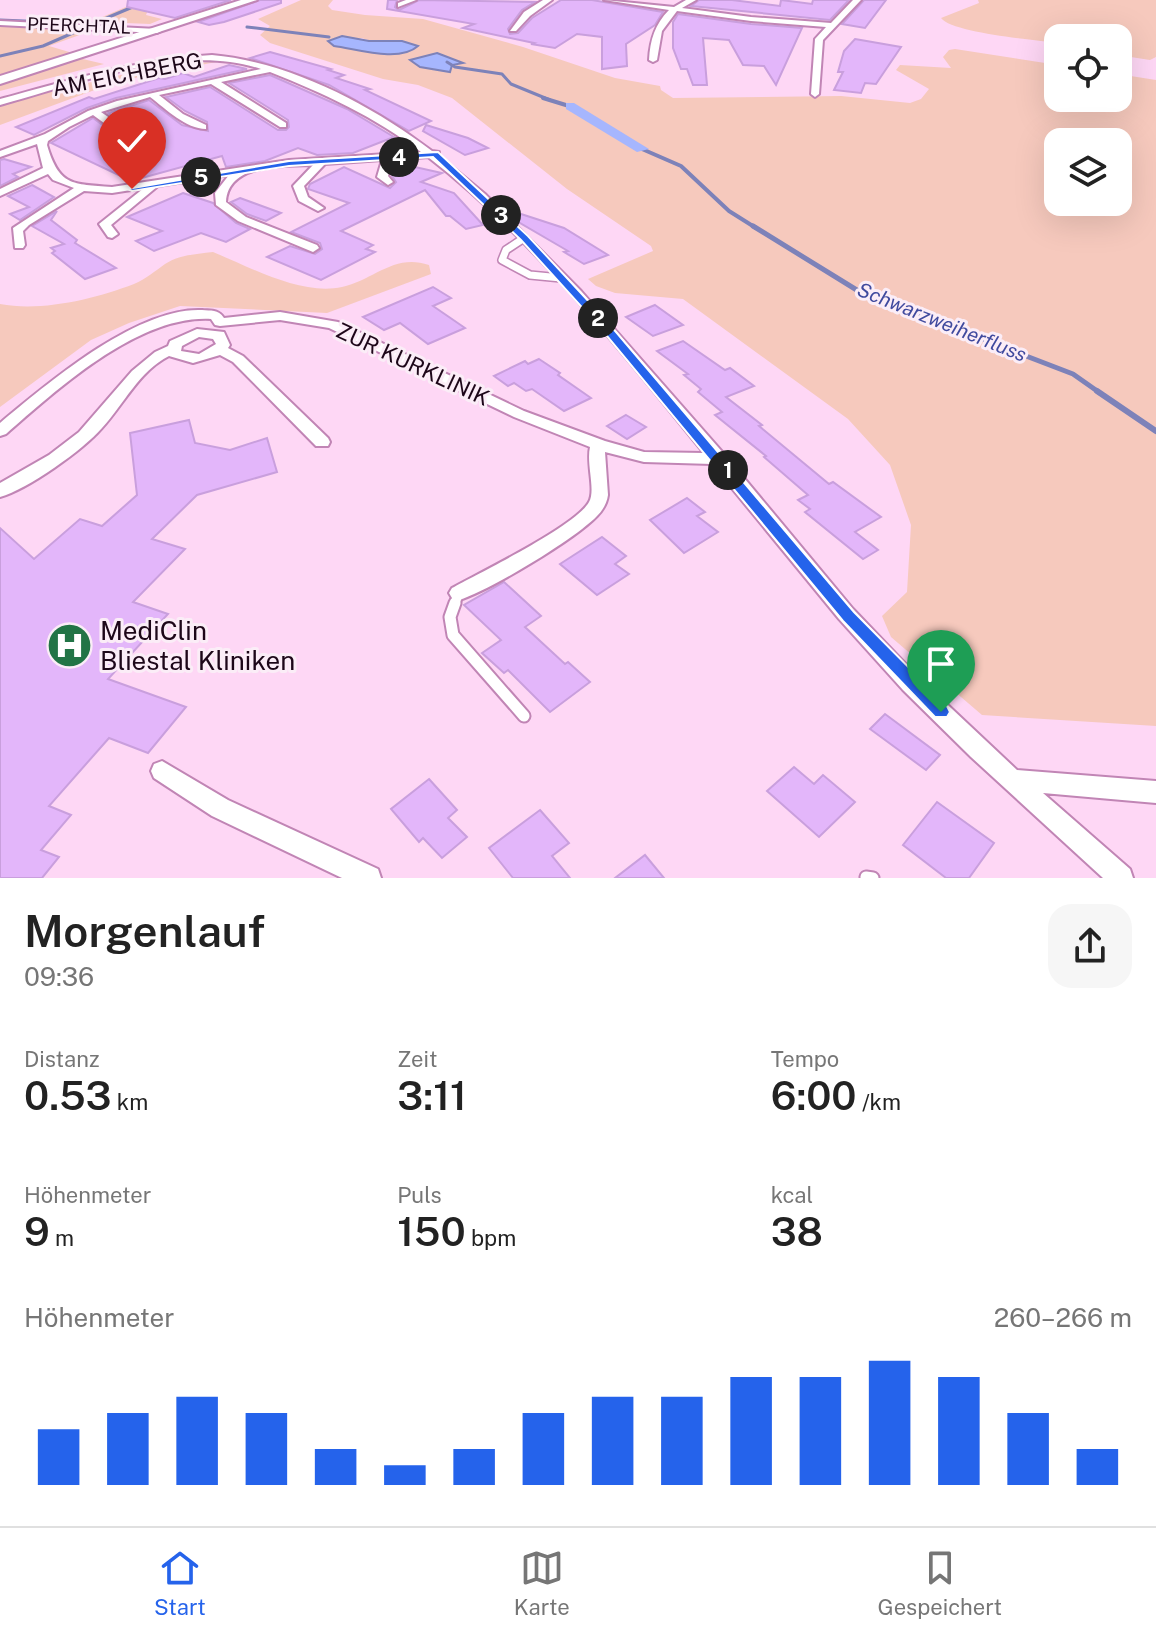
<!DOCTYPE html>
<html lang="de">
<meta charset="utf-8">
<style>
:root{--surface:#fff;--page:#f6f6f6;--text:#222;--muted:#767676;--line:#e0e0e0;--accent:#2563eb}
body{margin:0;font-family:"Public Sans",sans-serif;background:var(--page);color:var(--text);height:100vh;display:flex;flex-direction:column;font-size:30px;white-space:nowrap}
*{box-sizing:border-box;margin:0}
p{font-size:26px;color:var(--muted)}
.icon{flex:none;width:44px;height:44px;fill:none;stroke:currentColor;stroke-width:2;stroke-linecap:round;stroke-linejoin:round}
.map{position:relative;height:878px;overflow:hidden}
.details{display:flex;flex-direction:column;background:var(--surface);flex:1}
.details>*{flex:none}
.fabs{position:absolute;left:1044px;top:24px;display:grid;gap:16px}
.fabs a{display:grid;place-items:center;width:88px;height:88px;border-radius:16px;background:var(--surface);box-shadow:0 8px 32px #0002;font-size:40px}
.pin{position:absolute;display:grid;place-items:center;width:68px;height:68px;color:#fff;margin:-82px -34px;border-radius:50% 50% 50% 0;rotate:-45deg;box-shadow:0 0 8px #0007}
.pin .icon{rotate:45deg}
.km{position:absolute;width:40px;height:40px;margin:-20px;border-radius:50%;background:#222;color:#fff;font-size:22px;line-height:40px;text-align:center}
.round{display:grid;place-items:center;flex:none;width:84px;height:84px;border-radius:24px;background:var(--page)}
.head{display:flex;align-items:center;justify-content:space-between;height:136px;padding:0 24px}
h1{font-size:44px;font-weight:600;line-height:60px}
.stats{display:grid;grid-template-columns:repeat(3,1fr);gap:12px;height:136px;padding:8px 24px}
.stats div{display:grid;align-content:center}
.stats b{font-size:40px;font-weight:600}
.stats small{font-size:22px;font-weight:400}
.stats p{font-size:22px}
.chart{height:224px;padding:16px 24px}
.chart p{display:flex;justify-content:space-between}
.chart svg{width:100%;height:144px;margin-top:8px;stroke:var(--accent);stroke-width:6}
.tab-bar{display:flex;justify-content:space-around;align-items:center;height:112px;border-top:2px solid var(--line);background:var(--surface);font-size:22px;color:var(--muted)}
.tab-bar a{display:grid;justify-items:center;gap:4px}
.tab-bar .current{color:var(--accent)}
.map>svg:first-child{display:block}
.green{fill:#f6c9bd;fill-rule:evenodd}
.water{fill:#a6b6fe;stroke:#7d82b9;stroke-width:2}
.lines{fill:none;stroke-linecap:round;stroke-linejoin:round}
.stream-far3{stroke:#7d82b9;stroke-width:3}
.stream-far2{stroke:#7d82b9;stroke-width:4}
.stream-far1{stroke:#7d82b9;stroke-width:5}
.stream{stroke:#7d82b9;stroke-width:6}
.canal{fill:#a6b6fe;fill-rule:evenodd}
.building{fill:#e3b6fa;stroke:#c99fdd;stroke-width:2}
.service-far2-casing{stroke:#c185b5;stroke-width:10}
.service-far1-casing{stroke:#c185b5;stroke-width:13}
.service-casing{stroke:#c185b5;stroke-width:15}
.minor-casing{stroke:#c185b5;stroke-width:4}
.secondary-casing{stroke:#c185b5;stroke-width:4}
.service-far2{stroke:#fff;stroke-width:7}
.service-far1{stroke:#fff;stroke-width:9}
.service{stroke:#fff;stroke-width:11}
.minor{fill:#fff;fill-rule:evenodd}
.secondary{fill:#fff;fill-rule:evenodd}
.route{fill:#2563eb;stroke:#fff;stroke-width:2}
.labels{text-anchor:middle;stroke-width:6;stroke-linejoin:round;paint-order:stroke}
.far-street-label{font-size:18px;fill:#1d0719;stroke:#fbedf7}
.far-water-label{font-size:20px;font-style:italic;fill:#404a9e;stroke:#fbedf7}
.street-label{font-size:22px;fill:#1d0719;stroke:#fbedf7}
.near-poi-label{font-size:26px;fill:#1d0719;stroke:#fbedf7;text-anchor:start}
</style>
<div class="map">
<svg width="1156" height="878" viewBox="0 0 1156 878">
<rect width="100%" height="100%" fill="#fed7f5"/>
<g class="green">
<path d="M 142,0 L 148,10 L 146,15 L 162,19 L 150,24 L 100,22 L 100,18 Z"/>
<path d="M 301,0 L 333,0 L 328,6 L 332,10 L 365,15 L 423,19 L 523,47 L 615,78 L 660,86 L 661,90 L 673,98 L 841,96 L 910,103 L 921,99 L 929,89 L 896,70 L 900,65 L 951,68 L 943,57 L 949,50 L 955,49 L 1058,65 L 1058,98 L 1118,98 L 1118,74 L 1156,80 L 1156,726 L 982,715 L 891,637 L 882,616 L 907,592 L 911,525 L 890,465 L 848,419 L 683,299 L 615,293 L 596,286 L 588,279 L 653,251 L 651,246 L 567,189 L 452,98 L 418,85 L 383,79 L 270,43 L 260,35 L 270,26 L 258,19 ZM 362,38 C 379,45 399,38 417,46 C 399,62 357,49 334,46 ZM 1058,142 L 1118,142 L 1118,202 L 1058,202 Z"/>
<path d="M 978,0 L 1156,0 L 1156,57 L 1150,60 L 1118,55 L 1118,38 L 1058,38 L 1058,43 C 1036,40 952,33 941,18 L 979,3 Z"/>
<path d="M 0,25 L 99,28 L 49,46 L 76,54 L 70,56 L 104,64 L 0,91 Z"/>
<path d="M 216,62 L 119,81 L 0,125 L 0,104 L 146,69 L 180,63 Z"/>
<path d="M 213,252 C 250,267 301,296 342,287 C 374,280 394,253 429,265 L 431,274 L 327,313 L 180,306 L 129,323 L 91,340 L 0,407 L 0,304 C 41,312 95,299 134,284 C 146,279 155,271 165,264 C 179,255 196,254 213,252 Z"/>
</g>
<g class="water">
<path d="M 342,36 L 369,41 L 402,41 L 418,46 C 399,63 357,49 334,46 L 328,41 Z"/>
<path d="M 437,53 L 463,63 L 452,65 L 450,72 L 420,67 L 410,60 Z"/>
</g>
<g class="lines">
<g class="stream-far3">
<path d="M 0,20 L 73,23"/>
<path d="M 90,25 L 135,6"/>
<path d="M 247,27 L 329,37"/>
<path d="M 0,56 L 43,46 L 82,29"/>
<path d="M 447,62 L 455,67 L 502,74 L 511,84 L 550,100"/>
</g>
<g class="stream-far2">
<path d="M 543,98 L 569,106"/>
<path d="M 642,149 L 681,166 L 729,211 L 756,228"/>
</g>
<path class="stream-far1" d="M 753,226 L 860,292 L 1073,374 L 1100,393"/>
<path class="stream" d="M 1097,391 L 1156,431"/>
<path class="canal" d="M 566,103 L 574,103 L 649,149 L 637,152 L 566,109 Z"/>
</g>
<g class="building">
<path d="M 128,0 L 231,0 L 175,18 L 127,7 Z"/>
<path d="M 260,0 L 281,0 L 281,3 L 224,22 L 209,25 L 198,22 Z"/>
<path d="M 388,0 L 397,0 L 395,7 L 399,10 L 419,0 L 535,2 L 522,10 L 508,29 L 510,34 L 518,33 L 532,18 L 561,0 L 592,0 L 663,12 L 655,25 L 626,44 L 627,66 L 602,69 L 602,37 L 577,34 L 555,48 L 531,44 L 534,43 L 463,28 L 474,24 L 387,9 Z"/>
<path d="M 699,0 L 732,0 L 780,6 L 781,0 L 812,4 L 813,0 L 849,0 L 830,20 L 691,6 Z"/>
<path d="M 864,0 L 886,0 L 865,28 L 842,24 Z"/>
<path d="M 678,14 L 751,24 L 802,28 L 776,85 L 764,66 L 743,65 L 729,40 L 703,38 L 707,85 L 693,85 L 687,69 L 681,69 L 673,48 L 673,22 Z"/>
<path d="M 855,39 L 901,47 L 876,84 L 865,83 L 861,93 L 834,90 L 843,72 L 838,72 L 844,51 Z"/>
<path d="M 270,52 L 331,69 L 328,70 L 344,75 L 336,78 L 370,89 L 365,90 L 431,121 L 409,131 L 329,85 L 250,58 Z"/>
<path d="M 229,65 L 247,69 L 116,98 L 87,108 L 34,135 L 16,127 L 89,97 L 94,99 L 159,78 L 165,79 L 183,73 L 194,77 Z"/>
<path d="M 270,75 L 347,109 L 394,137 L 353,153 L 317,155 L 298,148 L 265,161 L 226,167 L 222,156 L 131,181 L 51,143 L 93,118 L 131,146 L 143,146 L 143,138 L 108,113 L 149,100 L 182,125 L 208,131 L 207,122 L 185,111 L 166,97 L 210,87 L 278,130 L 286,130 L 289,127 L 288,120 L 229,83 Z"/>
<path d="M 426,125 L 468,138 L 488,148 L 465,155 L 423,131 Z"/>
<path d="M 4,159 L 31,167 L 13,174 L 18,177 L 0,186 L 0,160 Z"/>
<path d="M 406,165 L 442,173 L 421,182 L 454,193 L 483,225 L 466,229 L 450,216 L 446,216 L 425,190 L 341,231 L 373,245 L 366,249 L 375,252 L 321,280 L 267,257 L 290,246 L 315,254 L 322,249 L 320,243 L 291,232 L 349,203 L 308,189 L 310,184 L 344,167 L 390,188 L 396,182 L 392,176 Z"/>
<path d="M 32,185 L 54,197 L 20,220 L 10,214 L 29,207 L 8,196 Z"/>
<path d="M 183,193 L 213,203 L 236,223 L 250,229 L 226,242 L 201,233 L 154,251 L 136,241 L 162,231 L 127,217 Z"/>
<path d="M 240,198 L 281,213 L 266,221 L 247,214 L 231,202 Z"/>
<path d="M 57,211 L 51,220 L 77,240 L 75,243 L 116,268 L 85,279 L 52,253 L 55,251 L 51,248 L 64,244 L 32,226 Z"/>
<path d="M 518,213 L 564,228 L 608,255 L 584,264 L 564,252 L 568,251 L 515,220 Z"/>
<path d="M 433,287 L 451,298 L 433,306 L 465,328 L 428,344 L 400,323 L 384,330 L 363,317 Z"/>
<path d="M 655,305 L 683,325 L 653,336 L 626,317 Z"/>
<path d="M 683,341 L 725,370 L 730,368 L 754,386 L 726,397 L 762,425 L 759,426 L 829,484 L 833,482 L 881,517 L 855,532 L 878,550 L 863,559 L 805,512 L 810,509 L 798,500 L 808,495 L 764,457 L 766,456 L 715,415 L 722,412 L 698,392 L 701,389 L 684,375 L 688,374 L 657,351 Z"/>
<path d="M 539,359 L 560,373 L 558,375 L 591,398 L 564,411 L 532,389 L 526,391 L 514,383 L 508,386 L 494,376 L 525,361 L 528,364 Z"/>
<path d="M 626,415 L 646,427 L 627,439 L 607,426 Z"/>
<path d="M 189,420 L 195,443 L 230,450 L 267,438 L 277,472 L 197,495 L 152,539 L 185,549 L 133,602 L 168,614 L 108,679 L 186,707 L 148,753 L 109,738 L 49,806 L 71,815 L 41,850 L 59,857 L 42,878 L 0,878 L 0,528 L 34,559 L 80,519 L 102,526 L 137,495 L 130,433 Z"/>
<path d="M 687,498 L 705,512 L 697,516 L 718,532 L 684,553 L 650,520 Z"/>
<path d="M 602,537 L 626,556 L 615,564 L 629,574 L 597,595 L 560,564 Z"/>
<path d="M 504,582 L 541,616 L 525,627 L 565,664 L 568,662 L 590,682 L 550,712 L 508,670 L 504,673 L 482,653 L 501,640 L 464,605 Z"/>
<path d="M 885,714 L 940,755 L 926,770 L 870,729 Z"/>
<path d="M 794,767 L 814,784 L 823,775 L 855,802 L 819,837 L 767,791 Z"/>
<path d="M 429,779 L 457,810 L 448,818 L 467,837 L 442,858 L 423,838 L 419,842 L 391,809 Z"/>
<path d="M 937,802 L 994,843 L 969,878 L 946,878 L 903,845 Z"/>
<path d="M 540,810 L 569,843 L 552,856 L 570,878 L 513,878 L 489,848 Z"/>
<path d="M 645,855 L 664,878 L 615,878 Z"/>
</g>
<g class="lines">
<defs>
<path id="service-far2" d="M 524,238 L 506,250 L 502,260 L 530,275 L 561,278"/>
<path id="service-far1" d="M 454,605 L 459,593"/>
<g id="service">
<path d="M 455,603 L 450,617 L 453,635 L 524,716"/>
<path d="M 866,877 L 873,878"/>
</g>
<g id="minor">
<path d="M 406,0 L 416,0 L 398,7 L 398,3 Z"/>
<path d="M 543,0 L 552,0 L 530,16 L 516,31 L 510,31 L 524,12 Z"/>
<path d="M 604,0 L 674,7 L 686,0 L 696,0 L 682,8 L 751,17 L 831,23 L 853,0 L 861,0 L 823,40 L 819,94 L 815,97 L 811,94 L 815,39 L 826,27 L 751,21 L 677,11 L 662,31 L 657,60 L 653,62 L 649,60 C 650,40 655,24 669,10 Z"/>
<path d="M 0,21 L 157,29 L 161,31 L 157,33 L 0,25 Z"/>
<path d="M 212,55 C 290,62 370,104 432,151 L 439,152 L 439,156 L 485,194 L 581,291 L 725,455 L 853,609 L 918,677 L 1017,770 L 1156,781 L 1156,803 L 1043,793 L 1130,869 L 1133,878 L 1103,878 L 971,757 L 903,690 L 839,619 L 712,464 L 644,462 L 605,452 L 608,495 C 607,503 603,510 597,516 C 575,539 489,591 459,600 L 452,598 L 449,593 L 452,588 C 479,573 576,526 589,502 C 596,490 586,464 590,447 L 514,417 L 329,328 L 280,320 L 220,326 L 215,325 L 211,319 C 138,315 58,389 6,434 L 0,436 L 0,423 C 48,383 137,307 202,310 C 211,311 218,309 224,318 L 280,312 L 338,322 L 524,411 L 605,441 L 644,452 L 704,453 C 620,350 534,239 428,157 L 393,160 L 388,176 L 393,182 L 388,185 L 377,177 L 382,160 L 325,164 L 304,186 L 308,197 L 324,208 L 318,211 L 299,201 L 293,186 L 313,165 C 284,166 228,163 226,202 L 246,217 L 317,245 L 319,248 L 313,252 L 238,221 L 216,205 L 215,193 L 229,175 L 158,186 L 111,225 L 118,234 L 112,238 L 108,237 L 99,224 L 144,188 L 112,193 L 84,191 L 29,225 L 23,231 L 25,245 L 23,248 L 15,248 L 13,228 L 74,188 L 53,180 L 48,174 L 0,196 L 0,189 L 43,168 L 37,144 L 0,157 L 0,151 L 45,134 L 88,111 L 117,101 L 261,69 C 182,42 77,84 0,105 L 0,99 C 70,80 139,59 212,55 ZM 270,72 C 323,93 375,117 421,152 L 289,160 L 112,187 C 72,184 59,186 47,145 L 48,141 L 69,127 L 93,115 L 133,144 L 141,144 L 141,140 L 101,112 L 150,97 C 166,109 186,129 206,129 L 206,125 L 183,114 L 159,95 L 211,84 L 280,127 L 286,127 L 286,123 L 221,82 Z"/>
<path d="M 197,329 L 224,332 L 230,345 L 228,348 L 243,356 L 328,438 L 330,442 L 328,446 L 316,446 L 233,362 L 220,355 L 193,363 L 169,356 C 139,371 124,404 102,428 C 83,450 28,489 0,497 L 0,483 L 49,455 L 79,432 L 132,371 L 155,352 L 168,346 L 170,341 ZM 199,337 L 213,339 L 216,344 L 199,354 L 181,351 L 182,346 Z"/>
<path d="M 162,761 L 228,800 L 378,869 L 381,878 L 342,878 L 212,816 L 154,778 L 151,771 L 154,764 Z"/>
</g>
<path id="secondary" d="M 241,0 L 257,0 L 0,84 L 0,76 Z"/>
</defs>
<use href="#service-far2" class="service-far2-casing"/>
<use href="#service-far1" class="service-far1-casing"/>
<use href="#service" class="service-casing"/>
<use href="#minor" class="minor-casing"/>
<use href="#secondary" class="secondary-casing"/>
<use href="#service-far2" class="service-far2"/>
<use href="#service-far1" class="service-far1"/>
<use href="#service" class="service"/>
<use href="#minor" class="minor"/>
<use href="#secondary" class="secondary"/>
</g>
<path class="route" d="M 438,152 L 528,236 L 605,319 L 854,612 L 947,706 L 950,712 L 947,717 L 935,717 L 843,621 L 597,324 L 521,240 L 433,157 L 289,166 L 132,191 L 127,189 L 289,161 Z"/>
<defs>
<symbol id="hospital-disc" viewBox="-11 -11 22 22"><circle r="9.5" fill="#227446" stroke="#fbedf7"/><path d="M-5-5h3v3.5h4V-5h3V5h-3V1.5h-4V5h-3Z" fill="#fff"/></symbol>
</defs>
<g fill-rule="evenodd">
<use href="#hospital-disc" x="44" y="620" width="51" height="51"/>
</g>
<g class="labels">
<g class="far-street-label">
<text transform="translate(79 26) rotate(2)" y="6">PFERCHTAL</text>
</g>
<g class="far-water-label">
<text transform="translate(942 322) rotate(22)" y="7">Schwarzweiherfluss</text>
</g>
<g class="street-label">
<text transform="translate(127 74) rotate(-11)" y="8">AM EICHBERG</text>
<text transform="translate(413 364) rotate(25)" y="8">ZUR KURKLINIK</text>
</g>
<g class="near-poi-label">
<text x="100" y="640">MediClin<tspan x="100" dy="30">Bliestal Kliniken</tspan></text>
</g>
</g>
</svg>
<div class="fabs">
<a><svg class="icon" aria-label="locate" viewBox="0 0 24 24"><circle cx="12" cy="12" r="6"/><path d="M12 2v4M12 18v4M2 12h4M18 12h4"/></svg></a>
<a><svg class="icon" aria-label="layers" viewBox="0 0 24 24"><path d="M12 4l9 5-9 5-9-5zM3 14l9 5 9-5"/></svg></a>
</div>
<div class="pin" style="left:941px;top:712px;background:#1e9e55"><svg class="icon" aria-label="arrive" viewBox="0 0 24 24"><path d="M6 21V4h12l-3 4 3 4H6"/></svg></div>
<div class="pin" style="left:132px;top:189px;background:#d93025"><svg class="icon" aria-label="check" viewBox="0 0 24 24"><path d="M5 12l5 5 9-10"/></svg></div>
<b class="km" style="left:728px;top:470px">1</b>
<b class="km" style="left:598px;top:318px">2</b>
<b class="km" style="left:501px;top:215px">3</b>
<b class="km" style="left:399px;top:157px">4</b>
<b class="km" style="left:201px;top:177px">5</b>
</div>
<section class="details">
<div class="head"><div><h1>Morgenlauf</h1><p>09:36</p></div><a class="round"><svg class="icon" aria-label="share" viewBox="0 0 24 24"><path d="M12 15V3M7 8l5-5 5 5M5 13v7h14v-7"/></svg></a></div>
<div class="stats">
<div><p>Distanz</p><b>0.53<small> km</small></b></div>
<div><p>Zeit</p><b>3:11</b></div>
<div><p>Tempo</p><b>6:00<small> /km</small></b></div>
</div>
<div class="stats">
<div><p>Höhenmeter</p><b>9<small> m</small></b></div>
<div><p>Puls</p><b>150<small> bpm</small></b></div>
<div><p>kcal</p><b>38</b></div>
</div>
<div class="chart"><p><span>Höhenmeter</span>260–266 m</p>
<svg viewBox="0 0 160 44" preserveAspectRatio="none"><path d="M5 44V27M15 44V22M25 44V17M35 44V22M45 44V33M55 44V38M65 44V33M75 44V22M85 44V17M95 44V17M105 44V11M115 44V11M125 44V6M135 44V11M145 44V22M155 44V33"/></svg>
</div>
</section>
<nav class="tab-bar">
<a class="current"><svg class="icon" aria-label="home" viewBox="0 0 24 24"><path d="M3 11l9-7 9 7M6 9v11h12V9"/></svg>Start</a>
<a><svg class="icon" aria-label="map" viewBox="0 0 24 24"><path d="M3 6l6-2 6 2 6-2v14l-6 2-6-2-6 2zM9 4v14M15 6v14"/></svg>Karte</a>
<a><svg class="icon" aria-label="saved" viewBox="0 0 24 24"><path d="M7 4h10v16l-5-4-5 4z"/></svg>Gespeichert</a>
</nav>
